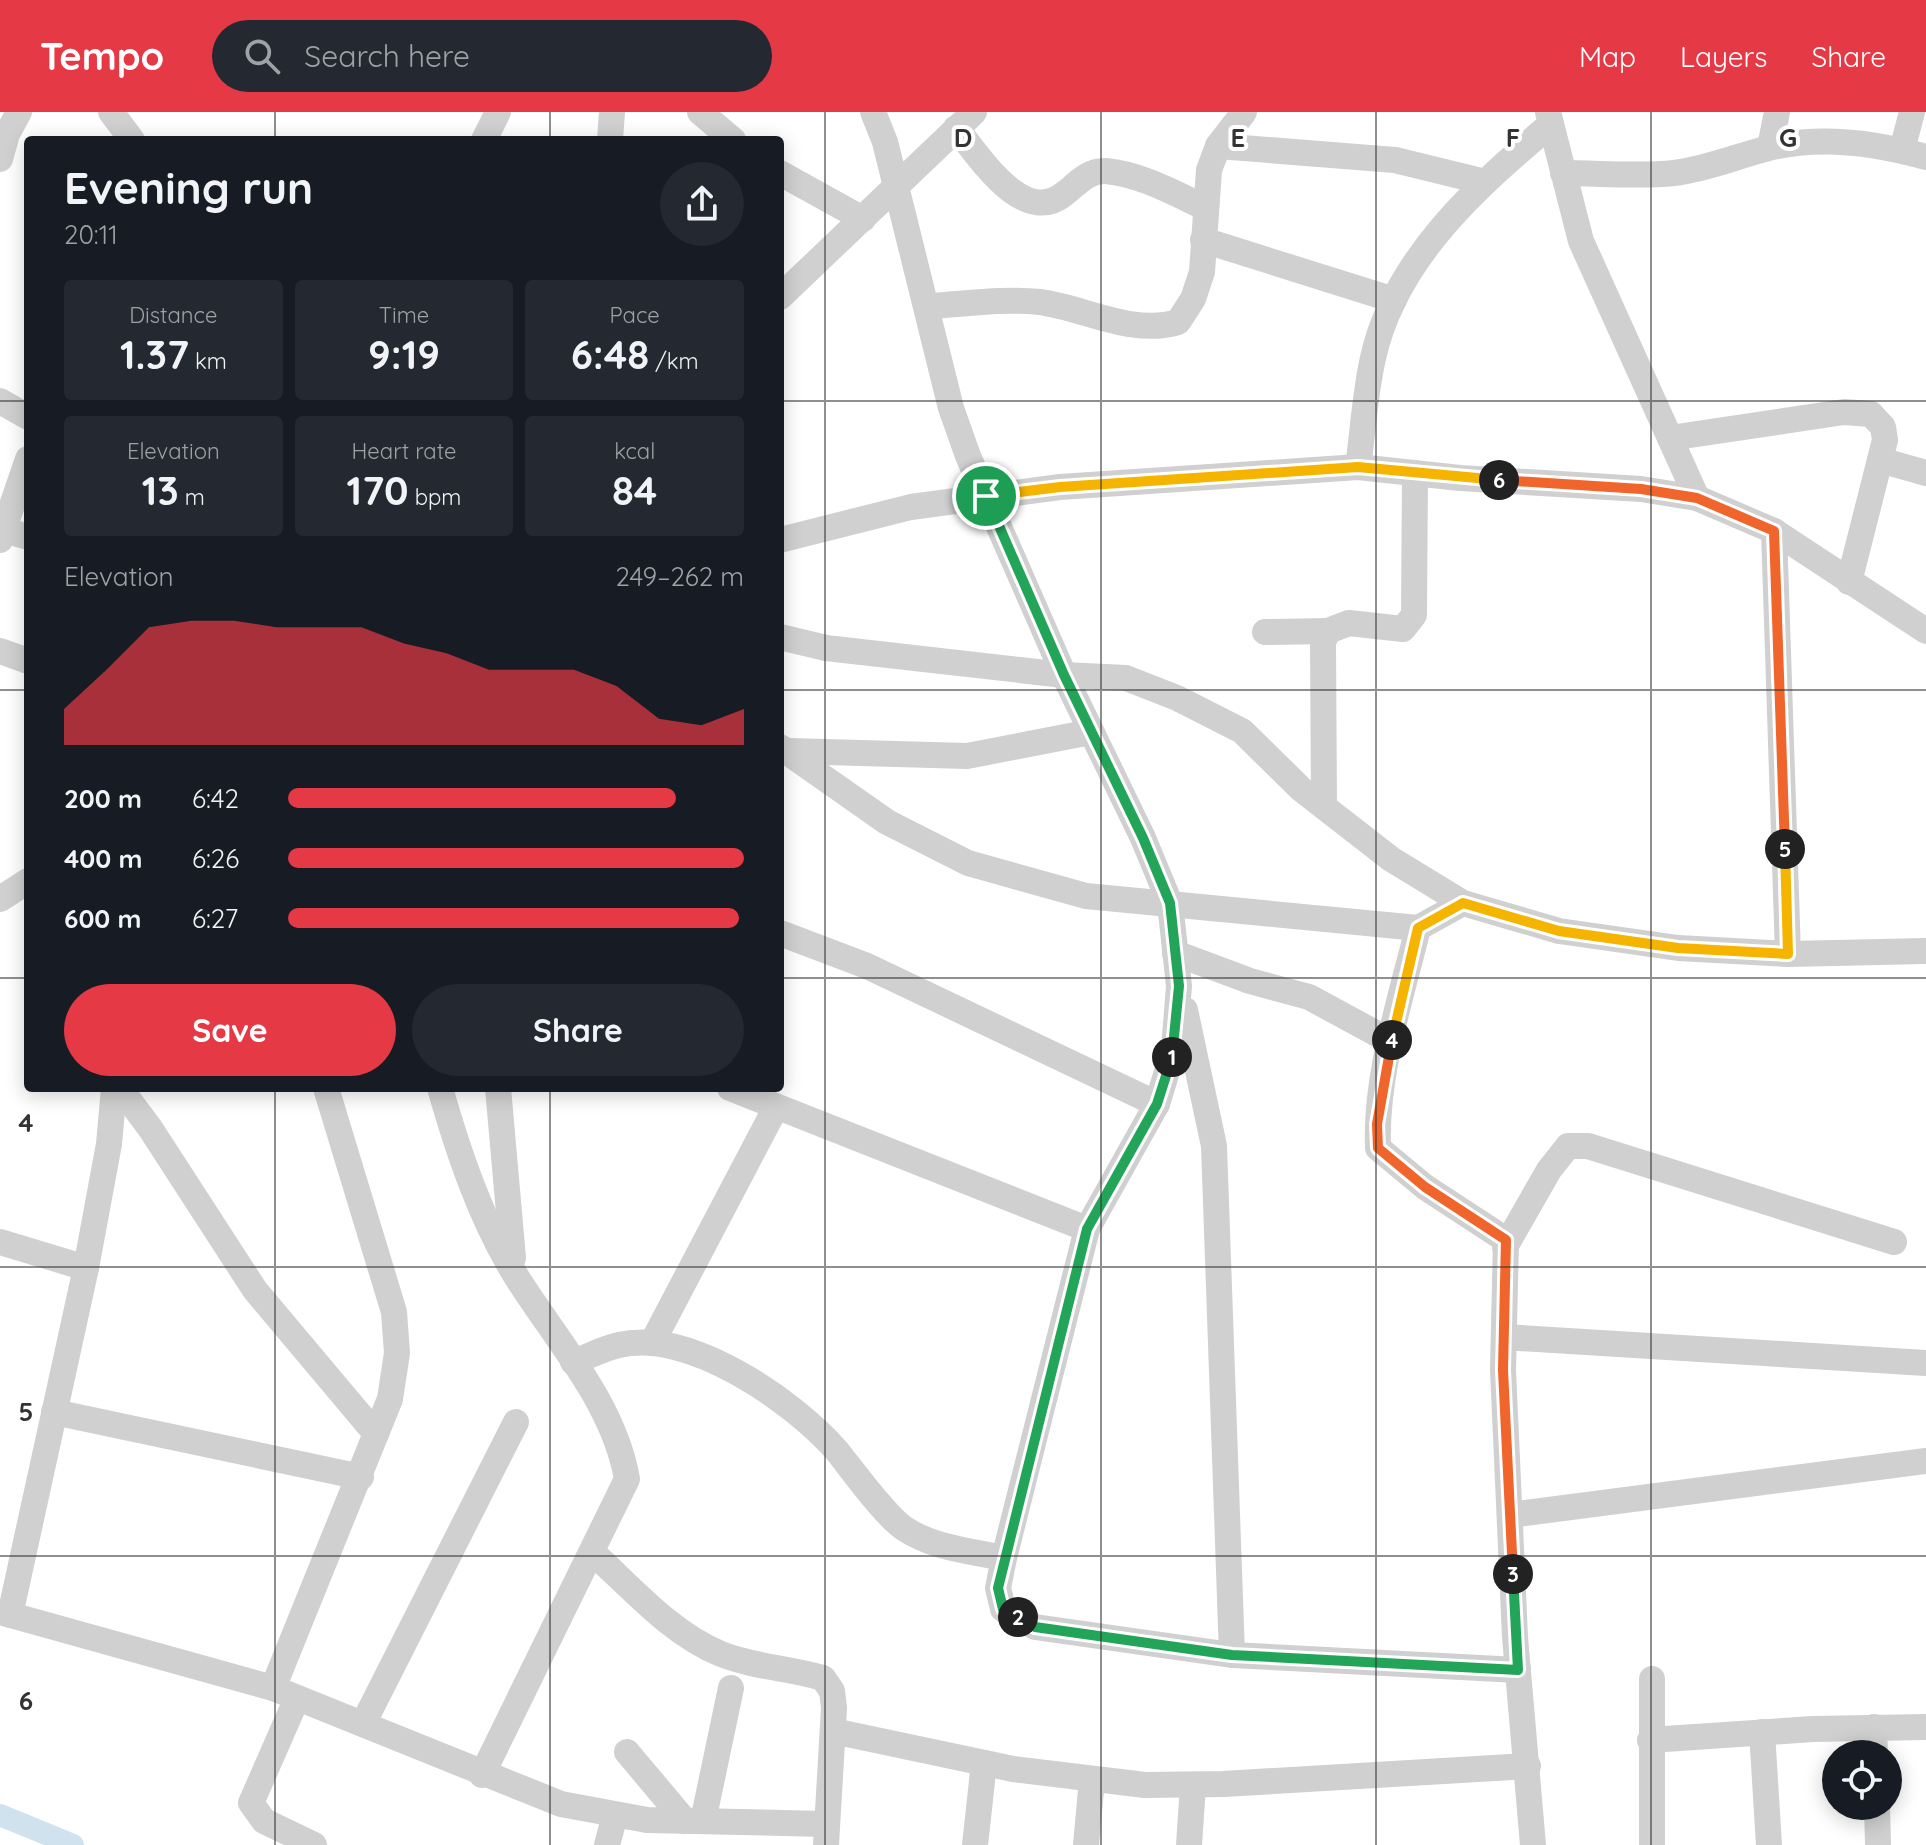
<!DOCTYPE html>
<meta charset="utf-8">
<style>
:root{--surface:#171b24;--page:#242831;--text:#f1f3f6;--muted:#9ea1a6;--accent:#e63946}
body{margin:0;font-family:Quicksand,sans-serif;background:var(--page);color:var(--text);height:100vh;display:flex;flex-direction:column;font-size:30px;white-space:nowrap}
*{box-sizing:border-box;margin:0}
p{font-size:26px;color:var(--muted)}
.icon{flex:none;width:44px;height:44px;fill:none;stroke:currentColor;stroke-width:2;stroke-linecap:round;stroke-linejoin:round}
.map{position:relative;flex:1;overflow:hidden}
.panel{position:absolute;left:24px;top:24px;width:760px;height:956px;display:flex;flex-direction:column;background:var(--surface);border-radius:8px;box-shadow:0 4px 20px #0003}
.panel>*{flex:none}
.controls{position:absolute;left:1822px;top:1628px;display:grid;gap:16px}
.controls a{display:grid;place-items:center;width:80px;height:80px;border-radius:50%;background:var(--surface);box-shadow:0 4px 20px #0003;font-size:40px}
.pin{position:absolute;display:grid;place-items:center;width:68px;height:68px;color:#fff;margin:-34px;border:4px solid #fff;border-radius:50%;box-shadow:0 2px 8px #0007}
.km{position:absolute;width:40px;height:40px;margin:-20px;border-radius:50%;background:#222;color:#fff;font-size:22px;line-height:40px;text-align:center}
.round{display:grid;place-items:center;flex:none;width:84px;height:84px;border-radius:42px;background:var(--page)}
.headline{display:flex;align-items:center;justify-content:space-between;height:136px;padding:0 40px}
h1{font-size:44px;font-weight:700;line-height:60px}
.figures{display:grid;grid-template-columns:repeat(3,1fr);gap:12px;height:136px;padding:8px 40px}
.figures div{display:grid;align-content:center;border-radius:8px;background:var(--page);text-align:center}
.figures b{font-size:40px;font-weight:700}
.figures small{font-size:22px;font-weight:400}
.figures p{font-size:22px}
.chart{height:224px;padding:16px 40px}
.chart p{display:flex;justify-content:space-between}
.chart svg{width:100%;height:144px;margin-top:8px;fill:var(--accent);opacity:.7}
.cta{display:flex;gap:16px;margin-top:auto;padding:16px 40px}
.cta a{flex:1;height:92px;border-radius:48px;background:var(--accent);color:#fff;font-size:32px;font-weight:700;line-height:92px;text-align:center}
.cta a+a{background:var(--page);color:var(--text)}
ul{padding:0 40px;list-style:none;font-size:26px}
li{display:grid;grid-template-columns:128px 96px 1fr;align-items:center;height:60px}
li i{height:20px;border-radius:10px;background:var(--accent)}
header{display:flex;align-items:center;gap:48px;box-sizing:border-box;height:112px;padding:0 40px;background:var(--accent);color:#fff}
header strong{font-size:38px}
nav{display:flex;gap:44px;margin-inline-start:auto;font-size:28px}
.search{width:560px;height:72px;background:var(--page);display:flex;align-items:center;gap:20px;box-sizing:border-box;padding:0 28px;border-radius:44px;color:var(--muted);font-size:30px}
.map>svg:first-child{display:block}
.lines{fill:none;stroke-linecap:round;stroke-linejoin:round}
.canal{stroke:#cfe2ee;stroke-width:22}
.minor{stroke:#d0d0d0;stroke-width:26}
.split-1-casing{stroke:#fff;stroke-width:16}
.split-2-casing{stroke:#fff;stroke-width:16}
.split-3-casing{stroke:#fff;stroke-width:16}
.split-4-casing{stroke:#fff;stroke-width:16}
.split-5-casing{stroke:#fff;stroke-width:16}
.split-6-casing{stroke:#fff;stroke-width:16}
.split-7-casing{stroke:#fff;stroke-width:16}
.split-1{stroke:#22a559;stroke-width:10}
.split-2{stroke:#22a559;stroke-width:10}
.split-3{stroke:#22a559;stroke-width:10}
.split-4{stroke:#f0652b;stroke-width:10}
.split-5{stroke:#f5b400;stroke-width:10}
.split-6{stroke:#f0652b;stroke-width:10}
.split-7{stroke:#f5b400;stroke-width:10}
.grid{fill:none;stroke:#333;stroke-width:2;stroke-opacity:0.55}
.grid-label{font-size:26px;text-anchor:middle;font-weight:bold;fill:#333;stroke:#fff;stroke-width:8;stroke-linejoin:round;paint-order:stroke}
</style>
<header>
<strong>Tempo</strong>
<div class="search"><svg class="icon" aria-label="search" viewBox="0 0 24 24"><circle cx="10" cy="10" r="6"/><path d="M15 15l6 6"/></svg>Search here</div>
<nav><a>Map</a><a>Layers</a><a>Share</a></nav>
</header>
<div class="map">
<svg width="1926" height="1733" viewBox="0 0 1926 1733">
<rect width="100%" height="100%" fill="#fff"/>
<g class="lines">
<path class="canal" d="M 0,1703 L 73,1733"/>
<g class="minor">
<path d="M 111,0 L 132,28"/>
<path d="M 700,0 L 733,28"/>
<path d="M 873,0 L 885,30 L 951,296 L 968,344 L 1064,563 L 1143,726 L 1170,791 L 1179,874 L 1174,937 L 1157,992 L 1087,1117 L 1004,1446 L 998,1476 L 1003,1497 L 1035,1515 L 1232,1543 L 1518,1558"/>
<path d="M 1548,0 L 1581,129 L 1697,386"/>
<path d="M 956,16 C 979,44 1023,115 1064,82 C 1077,72 1088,58 1106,59 C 1140,62 1174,81 1204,95"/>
<path d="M 484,28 L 498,0"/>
<path d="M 610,28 L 612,0"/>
<path d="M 1218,34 L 1395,48 L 1485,70"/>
<path d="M 1770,35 L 1777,0"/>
<path d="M 1902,38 L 1912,0"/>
<path d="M 0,47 L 7,22 L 19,0"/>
<path d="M 780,61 L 863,107"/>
<path d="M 1563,61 C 1600,61 1638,65 1674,61 C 1707,57 1737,44 1769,36 C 1820,23 1876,31 1926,45"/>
<path d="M 1203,128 L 1394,188"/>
<path d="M 780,185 L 974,0"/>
<path d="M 929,194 C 965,192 1003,186 1040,190 C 1085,196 1132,224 1178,210 L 1193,187 L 1202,160 L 1209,58 L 1218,34 L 1244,0"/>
<path d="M 0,289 L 28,305"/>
<path d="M 1670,326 L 1844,300 L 1871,302 L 1883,315 L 1885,328 L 1849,470"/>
<path d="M 1880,348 L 1926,361"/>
<path d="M 1358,355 C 1363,319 1365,281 1373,246 C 1395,146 1477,75 1551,12"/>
<path d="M 4,418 L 28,425"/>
<path d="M 1774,419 L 1788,842"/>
<path d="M 0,428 L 28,347"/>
<path d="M 780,428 L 911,395 L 1060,375 L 1358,355 L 1460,366 L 1641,377 L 1697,386 L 1774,419 L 1926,519"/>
<path d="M 1265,520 L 1328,519"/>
<path d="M 780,525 L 826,536 L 1064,563 L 1126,566 L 1177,586 L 1242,619 L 1301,677 L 1391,747 L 1463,791 L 1559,819 L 1678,836 L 1788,842 L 1926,839"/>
<path d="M 0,539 L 28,549"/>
<path d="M 780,635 L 887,710 L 968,751 L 1086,784 L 1418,816"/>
<path d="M 790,639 L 967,644 L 1091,620"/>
<path d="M 1324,694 L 1323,530 L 1328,519 L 1349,511 L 1403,517 L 1414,503 L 1415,361"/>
<path d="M 0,787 L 28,769"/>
<path d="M 1463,791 L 1418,816 C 1401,886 1375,963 1378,1036 L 1425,1075 L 1506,1128 L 1503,1258 L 1515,1525 L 1533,1733"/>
<path d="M 780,821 L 867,854 L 1157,992"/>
<path d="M 1175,841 L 1250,869 L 1309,885 L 1392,930"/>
<path d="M 1185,898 L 1214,1034 L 1232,1543"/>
<path d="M 120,976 L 150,1016 L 255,1178 L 376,1322"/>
<path d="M 440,976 C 458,1039 481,1108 516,1164 C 556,1228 614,1291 627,1367 L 482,1663"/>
<path d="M 498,976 L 513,1146"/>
<path d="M 730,976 L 1087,1117"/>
<path d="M 0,1130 L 86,1156"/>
<path d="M 1505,1135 L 1549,1058 L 1568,1034 L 1588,1034 L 1894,1130"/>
<path d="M 1504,1225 L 1926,1251"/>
<path d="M 652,1231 L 776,995"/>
<path d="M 573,1250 C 588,1245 604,1236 619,1233 C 689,1216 793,1289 837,1339 C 853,1359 886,1405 905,1417 C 934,1436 970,1439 1004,1446"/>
<path d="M 54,1300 L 361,1365"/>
<path d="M 1510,1403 L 1926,1349"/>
<path d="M 592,1440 C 631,1475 671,1522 721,1542 C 754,1555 789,1556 823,1566 L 832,1579 L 834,1596 L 826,1733"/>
<path d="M 0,1500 L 273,1576 L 561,1692 L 647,1708 L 826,1712"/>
<path d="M 10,1503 L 86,1156 L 109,1032 L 114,976"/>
<path d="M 1652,1567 L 1652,1733"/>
<path d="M 273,1576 L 390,1287 L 397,1241 L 394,1200 L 326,976"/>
<path d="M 297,1586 L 251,1691 L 264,1709 L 314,1733"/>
<path d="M 363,1612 L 516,1310"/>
<path d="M 1874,1615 L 1875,1642"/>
<path d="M 833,1619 L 1013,1657 L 1145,1673 L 1223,1672 L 1528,1654"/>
<path d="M 1762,1620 L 1769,1733"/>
<path d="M 1650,1628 L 1813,1617 L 1926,1615"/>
<path d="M 627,1640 L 685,1709"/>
<path d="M 1877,1694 L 1878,1733"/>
<path d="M 703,1709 L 731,1576"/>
<path d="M 607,1733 L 615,1703"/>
<path d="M 975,1733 L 984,1651"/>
<path d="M 1086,1733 L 1092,1667"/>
<path d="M 1189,1733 L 1193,1673"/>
</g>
</g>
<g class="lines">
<defs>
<path id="split-1" d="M 986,384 L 1064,563 L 1143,726 L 1170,791 L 1179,874 L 1172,945"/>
<path id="split-2" d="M 1018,1505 L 1003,1497 L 998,1476 L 1087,1117 L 1157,992 L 1172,945"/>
<path id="split-3" d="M 1018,1505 L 1035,1515 L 1232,1543 L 1518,1558 L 1513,1462"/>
<path id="split-4" d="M 1392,928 L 1377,1012 L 1378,1036 L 1425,1075 L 1506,1128 L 1503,1258 L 1513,1462"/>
<path id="split-5" d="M 1392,928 L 1418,816 L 1463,791 L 1559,819 L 1678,836 L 1788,842 L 1785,737"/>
<path id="split-6" d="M 1499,368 L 1641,377 L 1697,386 L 1774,419 L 1785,737"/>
<path id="split-7" d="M 986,384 L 1060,375 L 1358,355 L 1499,368"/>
</defs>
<use href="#split-1" class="split-1-casing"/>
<use href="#split-2" class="split-2-casing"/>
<use href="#split-3" class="split-3-casing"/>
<use href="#split-4" class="split-4-casing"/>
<use href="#split-5" class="split-5-casing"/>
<use href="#split-6" class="split-6-casing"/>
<use href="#split-7" class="split-7-casing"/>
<use href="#split-1" class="split-1"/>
<use href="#split-2" class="split-2"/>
<use href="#split-3" class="split-3"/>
<use href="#split-4" class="split-4"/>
<use href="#split-5" class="split-5"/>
<use href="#split-6" class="split-6"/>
<use href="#split-7" class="split-7"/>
</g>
<path class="grid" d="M 275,0 L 275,28M 550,0 L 550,28M 825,0 L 825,1733M 1101,0 L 1101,1733M 1376,0 L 1376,1733M 1651,0 L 1651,1733M 0,289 L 28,289M 780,289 L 1926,289M 0,578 L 28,578M 780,578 L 1926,578M 0,866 L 28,866M 780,866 L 1926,866M 275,976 L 275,1733M 550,976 L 550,1733M 0,1155 L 1926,1155M 0,1444 L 1926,1444"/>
<g class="grid-label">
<text x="963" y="35">D</text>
<text x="1238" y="35">E</text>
<text x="1513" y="35">F</text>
<text x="1788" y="35">G</text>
<text x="26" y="1020">4</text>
<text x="26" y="1309">5</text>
<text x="26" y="1598">6</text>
</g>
</svg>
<div class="controls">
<a><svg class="icon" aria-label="locate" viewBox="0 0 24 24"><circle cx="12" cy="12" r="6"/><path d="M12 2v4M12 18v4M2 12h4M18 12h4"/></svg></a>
</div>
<div class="pin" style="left:986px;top:384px;background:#1e9e55"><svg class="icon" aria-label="arrive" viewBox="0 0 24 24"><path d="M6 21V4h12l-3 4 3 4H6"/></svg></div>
<b class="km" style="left:1172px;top:945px">1</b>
<b class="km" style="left:1018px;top:1505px">2</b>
<b class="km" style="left:1513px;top:1462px">3</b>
<b class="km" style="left:1392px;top:928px">4</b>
<b class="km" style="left:1785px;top:737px">5</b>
<b class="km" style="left:1499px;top:368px">6</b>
<section class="panel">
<div class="headline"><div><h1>Evening run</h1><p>20:11</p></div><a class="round"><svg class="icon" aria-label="share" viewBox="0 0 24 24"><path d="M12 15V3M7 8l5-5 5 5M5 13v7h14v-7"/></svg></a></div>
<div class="figures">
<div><p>Distance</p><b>1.37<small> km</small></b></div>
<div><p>Time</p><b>9:19</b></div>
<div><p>Pace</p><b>6:48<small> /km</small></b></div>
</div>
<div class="figures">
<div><p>Elevation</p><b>13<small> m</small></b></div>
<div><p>Heart rate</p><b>170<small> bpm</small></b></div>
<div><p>kcal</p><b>84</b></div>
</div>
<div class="chart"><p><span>Elevation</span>249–262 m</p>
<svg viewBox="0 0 160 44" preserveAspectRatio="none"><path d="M0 44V33L10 21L20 8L30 6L40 6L50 8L60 8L70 8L80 13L90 16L100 21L110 21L120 21L130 26L140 36L150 38L160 33V44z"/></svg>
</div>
<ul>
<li><b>200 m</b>6:42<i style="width:85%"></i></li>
<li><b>400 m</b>6:26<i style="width:100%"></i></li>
<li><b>600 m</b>6:27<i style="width:99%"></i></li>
</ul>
<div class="cta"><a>Save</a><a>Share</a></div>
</section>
</div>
